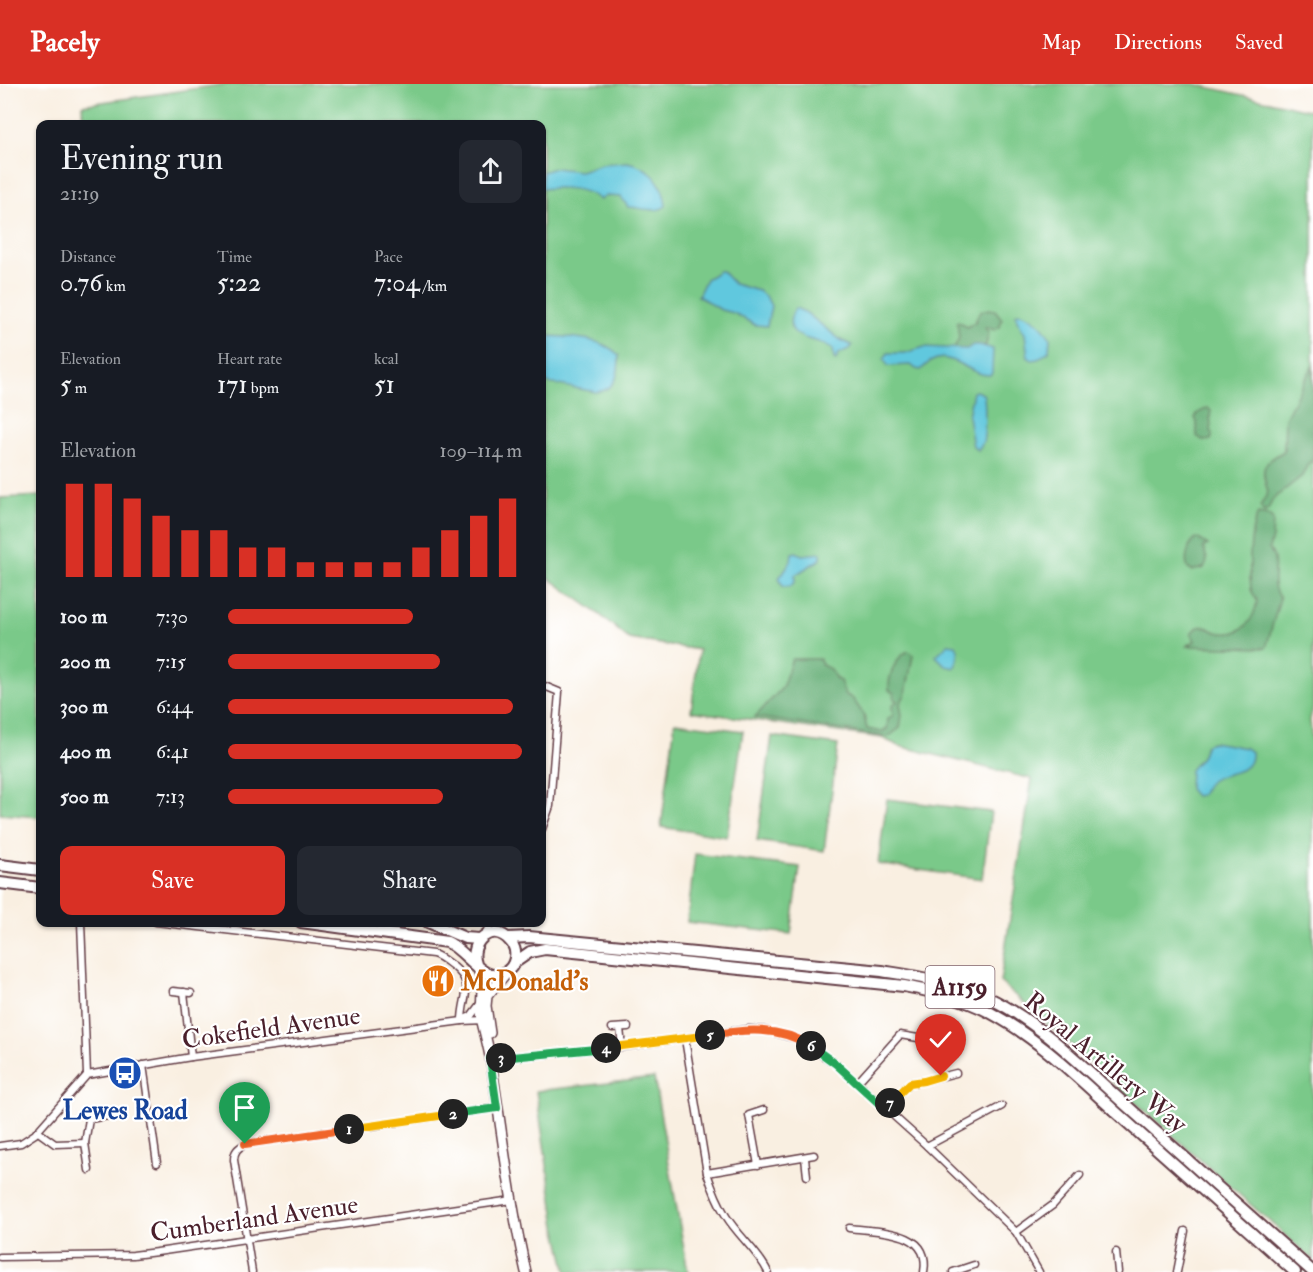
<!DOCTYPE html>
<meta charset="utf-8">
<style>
:root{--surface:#171b24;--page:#242831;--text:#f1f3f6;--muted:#9ea1a6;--accent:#d93025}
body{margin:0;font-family:"IM FELL Double Pica",serif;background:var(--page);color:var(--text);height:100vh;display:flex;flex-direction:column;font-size:22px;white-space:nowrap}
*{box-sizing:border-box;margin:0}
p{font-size:20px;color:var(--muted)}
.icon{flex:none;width:33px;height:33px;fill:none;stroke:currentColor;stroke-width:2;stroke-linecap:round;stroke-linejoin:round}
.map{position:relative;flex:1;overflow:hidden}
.panel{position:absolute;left:36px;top:36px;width:510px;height:807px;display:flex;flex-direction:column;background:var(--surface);border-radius:12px;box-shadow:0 2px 4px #0004}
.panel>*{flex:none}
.pin{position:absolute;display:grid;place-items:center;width:51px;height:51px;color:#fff;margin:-62px -26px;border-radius:50% 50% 50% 0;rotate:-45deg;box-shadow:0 0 6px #0007}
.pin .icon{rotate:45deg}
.km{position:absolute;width:30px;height:30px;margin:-15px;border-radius:50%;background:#222;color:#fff;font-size:16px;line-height:30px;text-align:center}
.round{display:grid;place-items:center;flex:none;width:63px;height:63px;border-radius:12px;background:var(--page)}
.headline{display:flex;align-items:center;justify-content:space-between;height:102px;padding:0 24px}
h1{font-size:33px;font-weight:600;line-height:45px}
.figures{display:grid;grid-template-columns:repeat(3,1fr);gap:9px;height:102px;padding:6px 24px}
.figures div{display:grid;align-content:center}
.figures b{font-size:26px;font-weight:600}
.figures small{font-size:16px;font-weight:400}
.figures p{font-size:16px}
.chart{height:168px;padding:12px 24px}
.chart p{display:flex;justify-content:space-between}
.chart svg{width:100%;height:108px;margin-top:6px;stroke:var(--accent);stroke-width:6}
.action{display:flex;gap:12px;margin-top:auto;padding:12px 24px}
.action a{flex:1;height:69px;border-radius:12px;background:var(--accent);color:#fff;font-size:24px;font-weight:600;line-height:69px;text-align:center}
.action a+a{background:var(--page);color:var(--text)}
ul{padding:0 24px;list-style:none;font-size:20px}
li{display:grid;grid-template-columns:96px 72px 1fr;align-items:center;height:45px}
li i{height:15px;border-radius:8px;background:var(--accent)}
header{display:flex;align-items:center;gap:36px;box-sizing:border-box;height:84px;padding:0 30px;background:var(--accent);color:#fff}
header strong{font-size:28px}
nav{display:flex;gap:33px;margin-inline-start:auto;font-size:21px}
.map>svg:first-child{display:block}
.green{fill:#7ac989;stroke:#62745a;stroke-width:1.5}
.forest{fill:#63ad75;stroke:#566650;stroke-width:1.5}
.water{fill:#61c8de;stroke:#567484;stroke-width:1.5}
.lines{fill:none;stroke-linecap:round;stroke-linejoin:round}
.street-casing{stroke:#643e46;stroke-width:9}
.secondary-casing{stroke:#643e46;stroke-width:12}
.primary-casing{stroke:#643e46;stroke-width:14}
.street{stroke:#fff;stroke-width:6}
.secondary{stroke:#fff;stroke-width:9}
.primary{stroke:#fff;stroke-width:10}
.split-1-casing{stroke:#fff;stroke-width:12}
.split-2-casing{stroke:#fff;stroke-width:12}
.split-3-casing{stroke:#fff;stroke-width:12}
.split-4-casing{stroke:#fff;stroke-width:12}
.split-5-casing{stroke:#fff;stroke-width:12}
.split-6-casing{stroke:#fff;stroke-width:12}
.split-7-casing{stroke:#fff;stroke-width:12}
.split-8-casing{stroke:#fff;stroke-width:12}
.split-1{stroke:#f0652b;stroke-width:8}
.split-2{stroke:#f5b400;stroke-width:8}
.split-3{stroke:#22a559;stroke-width:8}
.split-4{stroke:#22a559;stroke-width:8}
.split-5{stroke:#f5b400;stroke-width:8}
.split-6{stroke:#f0652b;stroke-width:8}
.split-7{stroke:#22a559;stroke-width:8}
.split-8{stroke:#f5b400;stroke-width:8}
.labels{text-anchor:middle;stroke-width:4.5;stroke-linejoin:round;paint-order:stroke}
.shield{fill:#fff;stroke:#80626b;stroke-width:1.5}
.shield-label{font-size:24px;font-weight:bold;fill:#4a1f2b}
.food-label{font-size:26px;font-weight:bold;fill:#c56008;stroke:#fff;text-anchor:start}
.street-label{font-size:26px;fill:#4a1f2b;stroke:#fff}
.transit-label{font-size:26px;font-weight:bold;fill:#164399;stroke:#fff}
</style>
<header>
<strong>Pacely</strong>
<nav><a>Map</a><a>Directions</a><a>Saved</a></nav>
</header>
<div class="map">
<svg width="1313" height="1188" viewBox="0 0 1313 1188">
<rect width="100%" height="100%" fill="#fff"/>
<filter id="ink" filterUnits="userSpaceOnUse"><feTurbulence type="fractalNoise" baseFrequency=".0167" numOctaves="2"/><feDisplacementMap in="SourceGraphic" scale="12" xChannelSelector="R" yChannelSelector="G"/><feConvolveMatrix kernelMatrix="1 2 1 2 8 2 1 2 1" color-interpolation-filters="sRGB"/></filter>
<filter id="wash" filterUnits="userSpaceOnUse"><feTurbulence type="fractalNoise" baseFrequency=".008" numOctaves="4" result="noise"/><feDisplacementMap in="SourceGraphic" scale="24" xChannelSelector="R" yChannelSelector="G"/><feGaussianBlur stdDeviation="1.35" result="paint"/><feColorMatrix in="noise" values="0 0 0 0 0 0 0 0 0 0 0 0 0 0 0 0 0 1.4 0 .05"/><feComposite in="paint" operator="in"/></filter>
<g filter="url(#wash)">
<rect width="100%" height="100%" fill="#f9efe1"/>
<g class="green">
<path d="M 227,0 L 1194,0 L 1313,27 L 1313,624 L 1310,636 L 1313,666 L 1313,1176 L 1000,898 L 1032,695 L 899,662 L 882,654 L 691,627 L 699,566 L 629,555 L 600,531 L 546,492 L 542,495 L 542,40 L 83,40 L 82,21 Z"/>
<path d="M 40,412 L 40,720 L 39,733 L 0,730 L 0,414 Z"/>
<path d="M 675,638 L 743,647 L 727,753 L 661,743 Z"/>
<path d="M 772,652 L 838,661 L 824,767 L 757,757 Z"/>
<path d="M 887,715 L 991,728 L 982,795 L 878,780 Z"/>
<path d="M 695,770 L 800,783 L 791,850 L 687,838 Z"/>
<path d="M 654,994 L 688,1188 L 567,1188 L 556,1142 L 536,1007 Z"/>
</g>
<g class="forest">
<path d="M 989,225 L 995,226 L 1002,235 L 1000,243 L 994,246 L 988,243 L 985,244 L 989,248 L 986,261 L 969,267 L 956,265 L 955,262 L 959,254 L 957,238 L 958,237 L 967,243 L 975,238 L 980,227 Z"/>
<path d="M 1313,281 L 1313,376 L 1308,380 L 1302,392 L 1273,415 L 1268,426 L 1264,428 L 1260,423 L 1268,408 C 1260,383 1262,380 1284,367 L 1285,334 Z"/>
<path d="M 1208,324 L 1211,327 L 1210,332 L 1212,353 L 1211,356 L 1204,357 L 1197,352 L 1197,338 L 1195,334 L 1198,329 Z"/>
<path d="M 1258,430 L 1269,432 L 1273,436 L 1272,454 L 1269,465 C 1282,479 1266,499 1280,514 L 1266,564 L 1187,562 L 1195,557 L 1191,549 C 1195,545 1198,542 1204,542 C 1209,543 1212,547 1217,548 C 1240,554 1254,538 1257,517 C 1255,512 1252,509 1251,505 C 1249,486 1249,445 1258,430 Z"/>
<path d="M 1197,454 L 1208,461 L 1203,463 C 1205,471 1210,476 1204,484 L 1192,487 L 1188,485 C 1184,476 1188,459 1197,454 Z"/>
<path d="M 908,567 L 913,571 L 906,609 L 900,620 L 902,631 L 900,644 L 888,653 L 755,633 L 782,604 L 792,575 L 820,575 L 822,581 L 830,585 L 836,595 L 840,597 L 845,610 L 853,615 L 864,631 L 867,645 L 882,648 L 887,645 L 888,635 L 893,631 L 892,622 L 897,617 L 894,615 L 894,609 L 889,606 C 888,592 895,574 908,567 Z"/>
</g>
<g class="water">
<path d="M 627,78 C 650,82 664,99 666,122 C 655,130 640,123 628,123 L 621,113 L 606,112 L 600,116 C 586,103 559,103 542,105 L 542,88 L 555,84 L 580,87 L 602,80 Z"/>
<path d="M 719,187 L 722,187 L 734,200 L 759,207 L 767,214 L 771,222 L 767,242 L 755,241 L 734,229 L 721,226 L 698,212 L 706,195 Z"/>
<path d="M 795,224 L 805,228 L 842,257 L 852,261 L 851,264 L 838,270 L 836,276 L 834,275 L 833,265 C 827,263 821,258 815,257 C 796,253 783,245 795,224 Z"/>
<path d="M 1019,229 C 1031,231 1044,242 1050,254 L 1049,267 L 1038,275 L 1032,276 L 1028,273 L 1025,250 L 1017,236 L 1016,230 Z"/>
<path d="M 546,252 C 571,253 600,253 619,271 C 619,289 617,306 596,308 L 542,298 L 542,253 Z"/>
<path d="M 973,261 L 980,261 L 993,265 L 992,289 L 990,291 C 970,292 951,266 932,277 C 927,279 924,283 921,286 L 916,285 L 911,281 L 888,282 L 884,275 L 888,269 L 905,269 L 924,263 L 967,265 Z"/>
<path d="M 976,307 L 983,310 C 986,315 985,351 983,358 C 982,361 979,364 978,366 L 973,362 L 968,332 L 973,308 Z"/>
<path d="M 796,468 L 802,471 L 821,469 L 821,475 L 795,491 L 795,497 L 791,502 L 783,503 L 779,494 L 791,477 L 792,469 Z"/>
<path d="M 948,560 L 956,561 C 960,568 959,577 954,584 L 946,582 L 936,572 Z"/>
<path d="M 1213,658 L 1246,664 L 1251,668 C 1253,691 1227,687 1212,696 C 1206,700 1205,705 1201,711 L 1195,712 L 1189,705 L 1190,686 L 1201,673 L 1206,660 Z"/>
</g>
</g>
<g filter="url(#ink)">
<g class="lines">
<defs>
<g id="street">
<path d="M 542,601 L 559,608 L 550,722 L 542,745"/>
<path d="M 81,838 L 87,991"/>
<path d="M 156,838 L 433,870 C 442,873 447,878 454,883 C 476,901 462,912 462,937"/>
<path d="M 485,850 L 491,838"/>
<path d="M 173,907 L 191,909"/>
<path d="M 184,908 L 191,973"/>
<path d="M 462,936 L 471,932 L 480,920"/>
<path d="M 612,944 L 628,943"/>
<path d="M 620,944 L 622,963"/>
<path d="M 685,955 L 707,1089 C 712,1104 718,1119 726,1132 C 738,1152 758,1167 768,1188"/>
<path d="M 491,975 L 622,963 L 749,945 L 764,946 L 797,955 L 836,980 L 927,1062 L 1016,1148 L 1039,1188"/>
<path d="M 143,981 L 157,1079"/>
<path d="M 87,991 L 191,973 L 462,937 L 484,936"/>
<path d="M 857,999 L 900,951 L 918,954"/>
<path d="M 885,1025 L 910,999 L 924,997 L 956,989"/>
<path d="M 37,1047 L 55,1060 L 85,1059"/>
<path d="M 0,1062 L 21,1059 L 35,1050 L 87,991"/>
<path d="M 927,1062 L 1002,1022"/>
<path d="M 805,1074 L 807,1092"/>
<path d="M 758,1081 L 749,1031 L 764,1026"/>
<path d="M 89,1086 L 85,1059 L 89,1035 L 108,1032"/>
<path d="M 707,1089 L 814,1071"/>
<path d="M 849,1144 C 877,1148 932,1145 924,1188"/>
<path d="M 1016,1148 L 1053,1121 L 1080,1091"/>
<path d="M 1116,1168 L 1118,1188"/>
<path d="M 0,1173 L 133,1171 L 157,1168 L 512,1116"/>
<path d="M 252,1188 L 234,1076 C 234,1067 238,1064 245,1060 L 497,1024"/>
<path d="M 953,1188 L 974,1181"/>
<path d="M 1177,1188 L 1185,1147"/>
</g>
<g id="secondary">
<path d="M 478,884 C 486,900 479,920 482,938 C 485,951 489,965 491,978 C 502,1048 510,1119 526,1188"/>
<path d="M 490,949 L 486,922 L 487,912 L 508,887"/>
</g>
<g id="primary">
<path d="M 0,781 L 40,786"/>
<path d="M 0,799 L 40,804"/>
<path d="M 301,838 L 447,858 C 465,865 484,901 504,889 C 510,886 514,880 515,874 C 516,868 514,861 510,857 C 493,837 468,857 476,880"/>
<path d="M 428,838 L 465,854 L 480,855"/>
<path d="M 508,854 L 529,853 L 882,887 C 918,893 954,898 987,913 C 1040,938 1083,983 1127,1022 C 1189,1077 1251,1133 1313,1188"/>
<path d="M 514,879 L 530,868 L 545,865 L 904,902 C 934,908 964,914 991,929 C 1039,955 1078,994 1118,1030 C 1177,1083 1236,1135 1295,1188"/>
</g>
</defs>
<use href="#street" class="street-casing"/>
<use href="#secondary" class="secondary-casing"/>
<use href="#primary" class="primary-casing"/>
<use href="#street" class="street"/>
<use href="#secondary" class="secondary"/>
<use href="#primary" class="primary"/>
</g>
</g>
<g class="lines" filter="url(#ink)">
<defs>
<path id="split-1" d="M 245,1060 L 349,1045"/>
<path id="split-2" d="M 349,1045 L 453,1030"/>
<path id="split-3" d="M 453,1030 L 497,1024 L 490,975 L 501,974"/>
<path id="split-4" d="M 501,974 L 606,964"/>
<path id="split-5" d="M 606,964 L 710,951"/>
<path id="split-6" d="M 710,951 C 745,945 779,942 811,962"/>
<path id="split-7" d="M 811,962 L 836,980 L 885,1025 L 890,1019"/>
<path id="split-8" d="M 890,1019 L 910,999 L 924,997 L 941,992"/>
</defs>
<use href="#split-1" class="split-1-casing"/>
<use href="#split-2" class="split-2-casing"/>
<use href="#split-3" class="split-3-casing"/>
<use href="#split-4" class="split-4-casing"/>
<use href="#split-5" class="split-5-casing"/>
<use href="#split-6" class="split-6-casing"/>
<use href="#split-7" class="split-7-casing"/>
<use href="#split-8" class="split-8-casing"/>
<use href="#split-1" class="split-1"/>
<use href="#split-2" class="split-2"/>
<use href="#split-3" class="split-3"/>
<use href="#split-4" class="split-4"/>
<use href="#split-5" class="split-5"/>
<use href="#split-6" class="split-6"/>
<use href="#split-7" class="split-7"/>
<use href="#split-8" class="split-8"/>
</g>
<defs>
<symbol id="restaurant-disc" viewBox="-11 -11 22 22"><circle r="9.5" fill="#e8710a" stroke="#fff"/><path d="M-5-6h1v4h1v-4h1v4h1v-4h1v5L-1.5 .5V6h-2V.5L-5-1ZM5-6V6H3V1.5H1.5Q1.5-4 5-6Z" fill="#fff"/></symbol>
<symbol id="bus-disc" viewBox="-11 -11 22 22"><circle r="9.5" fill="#1a4fb4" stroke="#fff"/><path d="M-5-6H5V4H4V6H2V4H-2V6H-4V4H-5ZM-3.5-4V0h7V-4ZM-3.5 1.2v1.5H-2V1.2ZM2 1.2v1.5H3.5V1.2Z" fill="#fff"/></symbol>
</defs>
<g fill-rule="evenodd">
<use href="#restaurant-disc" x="419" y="878" width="38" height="38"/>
<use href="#bus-disc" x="106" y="970" width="38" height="38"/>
</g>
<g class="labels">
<rect class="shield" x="925.5" y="882" width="69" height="42" rx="4.5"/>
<g class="shield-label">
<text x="960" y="911">A1159</text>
</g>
<g class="food-label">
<text x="461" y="906">McDonald's</text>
</g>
<g class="street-label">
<text transform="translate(271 943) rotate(-8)" y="9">Cokefield Avenue</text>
<text transform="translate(1106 978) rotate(40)" y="9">Royal Artillery Way</text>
<text transform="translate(254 1134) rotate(-8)" y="9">Cumberland Avenue</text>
</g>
<g class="transit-label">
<text x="125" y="1035">Lewes Road</text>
</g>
</g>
</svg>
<div class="pin" style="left:245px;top:1060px;background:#1e9e55"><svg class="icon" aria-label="arrive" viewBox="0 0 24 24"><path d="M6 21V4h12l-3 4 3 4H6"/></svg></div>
<div class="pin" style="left:941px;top:992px;background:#d93025"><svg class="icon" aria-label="check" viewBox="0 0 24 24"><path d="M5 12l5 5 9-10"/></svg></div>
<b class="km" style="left:349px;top:1045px">1</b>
<b class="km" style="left:453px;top:1030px">2</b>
<b class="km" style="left:501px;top:974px">3</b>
<b class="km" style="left:606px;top:964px">4</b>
<b class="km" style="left:710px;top:951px">5</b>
<b class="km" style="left:811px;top:962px">6</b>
<b class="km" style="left:890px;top:1019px">7</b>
<section class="panel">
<div class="headline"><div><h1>Evening run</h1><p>21:19</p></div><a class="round"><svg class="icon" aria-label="share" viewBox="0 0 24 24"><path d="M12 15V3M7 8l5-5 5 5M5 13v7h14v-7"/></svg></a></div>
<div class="figures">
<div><p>Distance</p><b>0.76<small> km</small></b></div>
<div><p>Time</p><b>5:22</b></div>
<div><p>Pace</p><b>7:04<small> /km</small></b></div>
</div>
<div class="figures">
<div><p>Elevation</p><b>5<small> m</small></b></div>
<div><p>Heart rate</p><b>171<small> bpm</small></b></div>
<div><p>kcal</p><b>51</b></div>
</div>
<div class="chart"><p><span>Elevation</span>109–114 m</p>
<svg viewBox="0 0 160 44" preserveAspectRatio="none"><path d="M5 44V6M15 44V6M25 44V12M35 44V19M45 44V25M55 44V25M65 44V32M75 44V32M85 44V38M95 44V38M105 44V38M115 44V38M125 44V32M135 44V25M145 44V19M155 44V12"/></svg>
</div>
<ul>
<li><b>100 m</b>7:30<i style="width:63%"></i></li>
<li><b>200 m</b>7:15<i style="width:72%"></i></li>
<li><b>300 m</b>6:44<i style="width:97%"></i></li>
<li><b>400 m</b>6:41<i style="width:100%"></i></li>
<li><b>500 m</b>7:13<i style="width:73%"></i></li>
</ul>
<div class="action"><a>Save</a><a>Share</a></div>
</section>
</div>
